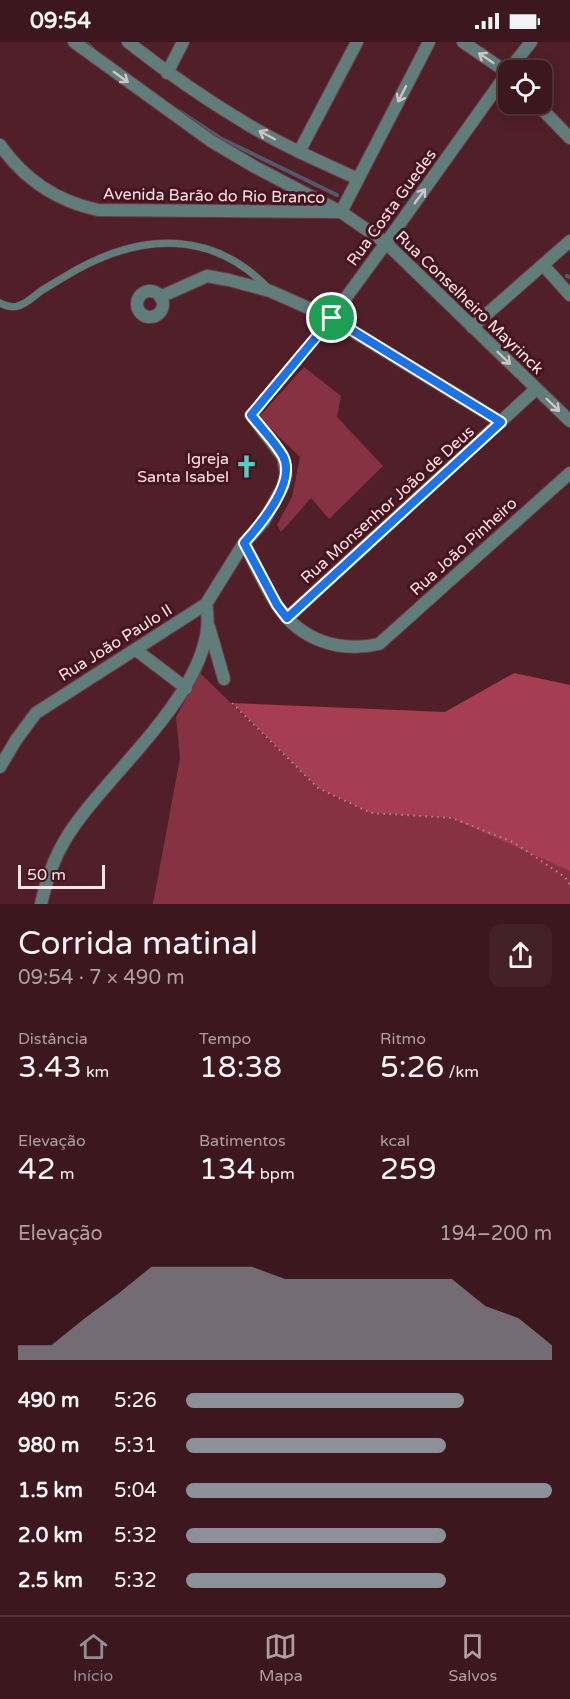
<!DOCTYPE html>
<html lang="pt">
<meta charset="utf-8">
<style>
:root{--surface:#3d171e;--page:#442027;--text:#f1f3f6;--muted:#ad9fa4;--line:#56363c;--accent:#8c9099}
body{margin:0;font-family:"Varela Round",sans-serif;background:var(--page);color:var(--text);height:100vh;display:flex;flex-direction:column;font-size:22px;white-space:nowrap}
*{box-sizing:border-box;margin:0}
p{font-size:20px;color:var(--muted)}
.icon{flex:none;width:33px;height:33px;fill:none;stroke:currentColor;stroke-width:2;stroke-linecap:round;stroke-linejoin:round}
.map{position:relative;height:862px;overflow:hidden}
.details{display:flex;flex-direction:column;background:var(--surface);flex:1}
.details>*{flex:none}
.buttons{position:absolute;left:498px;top:18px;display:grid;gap:12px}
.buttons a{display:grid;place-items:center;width:54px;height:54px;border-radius:12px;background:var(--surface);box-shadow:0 3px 15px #0003,0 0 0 2px var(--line);font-size:30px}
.scale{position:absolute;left:18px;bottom:15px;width:87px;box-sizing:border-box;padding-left:6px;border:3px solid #ffe3e6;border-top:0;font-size:16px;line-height:21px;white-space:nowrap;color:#ffe3e6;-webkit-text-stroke:4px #45151e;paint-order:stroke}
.pin{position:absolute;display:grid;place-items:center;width:51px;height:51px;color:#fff;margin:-26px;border:3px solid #fff;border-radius:50%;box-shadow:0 2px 6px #0007}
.round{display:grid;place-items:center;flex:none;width:63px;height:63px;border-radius:12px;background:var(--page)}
.head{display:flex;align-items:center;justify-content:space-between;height:102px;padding:0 18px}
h1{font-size:33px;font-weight:600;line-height:45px}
.figures{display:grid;grid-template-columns:repeat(3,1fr);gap:9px;height:102px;padding:6px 18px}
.figures div{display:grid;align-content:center}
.figures b{font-size:30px;font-weight:600}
.figures small{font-size:16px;font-weight:400}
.figures p{font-size:16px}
.chart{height:168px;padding:12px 18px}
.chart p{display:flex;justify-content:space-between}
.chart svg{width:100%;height:108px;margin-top:6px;fill:var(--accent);opacity:.7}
ul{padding:0 18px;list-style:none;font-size:20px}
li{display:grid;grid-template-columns:96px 72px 1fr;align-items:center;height:45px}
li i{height:15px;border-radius:8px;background:var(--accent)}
.status{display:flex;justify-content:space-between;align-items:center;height:42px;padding:0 30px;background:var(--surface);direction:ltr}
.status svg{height:16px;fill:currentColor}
.tabs{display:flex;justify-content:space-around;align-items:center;height:84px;border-top:2px solid var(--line);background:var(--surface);font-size:16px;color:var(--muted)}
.tabs a{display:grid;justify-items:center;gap:3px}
.tabs .selected{color:var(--accent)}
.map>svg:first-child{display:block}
.green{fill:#873242}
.forest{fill:#a63d52}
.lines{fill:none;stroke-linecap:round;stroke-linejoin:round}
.stream{stroke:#51596b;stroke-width:4}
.service-casing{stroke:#6d3e46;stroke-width:8}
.minor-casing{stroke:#6d3e46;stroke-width:14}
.tertiary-casing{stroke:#6d3e46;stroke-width:14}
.path{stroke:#b08a90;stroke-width:2;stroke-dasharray:1.5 4.5;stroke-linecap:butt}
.service{stroke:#607d7b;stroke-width:7}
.minor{stroke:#607d7b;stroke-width:12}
.tertiary{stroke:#607d7b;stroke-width:12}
.oneway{stroke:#cfc4c6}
.route-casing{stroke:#fff;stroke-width:12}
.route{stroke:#1a73e8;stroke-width:8}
.labels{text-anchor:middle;stroke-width:6;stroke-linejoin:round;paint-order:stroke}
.street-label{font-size:16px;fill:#ffe3e6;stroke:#45151e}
.poi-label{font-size:16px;fill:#ffe3e6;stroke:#45151e;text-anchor:end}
</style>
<div class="status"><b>09:54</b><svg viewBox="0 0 49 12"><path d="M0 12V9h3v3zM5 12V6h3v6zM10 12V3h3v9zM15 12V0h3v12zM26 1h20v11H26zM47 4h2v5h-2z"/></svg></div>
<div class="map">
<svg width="570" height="862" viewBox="0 0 570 862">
<rect width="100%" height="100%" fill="#511f28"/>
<g class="green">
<path d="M 304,325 L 341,354 L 337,375 L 383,424 L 329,477 L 311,456 L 281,490 L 277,483 L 292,455 L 300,415 L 259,375 Z"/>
<path d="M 200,631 L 318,746 L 371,771 L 452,776 L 513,800 L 570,829 L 570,862 L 153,862 L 180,716 L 176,675 Z"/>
</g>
<path class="forest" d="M 514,631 L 570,643 L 570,829 L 452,776 L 371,771 L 318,746 L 232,661 L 445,670 Z"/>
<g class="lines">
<g class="stream">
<path d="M 85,0 L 93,7"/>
<path d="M 179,69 L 220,96 L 337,153"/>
<path d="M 567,234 L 570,235"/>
</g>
<defs>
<path id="service" d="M 0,261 C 6,264 12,266 18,264 C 26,262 34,254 41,249 C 52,242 64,235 76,228 C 143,191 213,188 269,247"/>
<g id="minor">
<path d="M 167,31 L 183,0"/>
<path d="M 299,110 L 357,0"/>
<path d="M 543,223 L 570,253"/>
<circle cx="150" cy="262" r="13"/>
<path d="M 160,255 L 207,234 L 229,238 L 270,249 L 331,276 L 501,380"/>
<path d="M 331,276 L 386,201"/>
<path d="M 472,285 L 570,199"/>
<path d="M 244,501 C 255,521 264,544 277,563 C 300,598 339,611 379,602 L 570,431"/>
<path d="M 287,576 L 536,347"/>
<path d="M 209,585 L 224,637"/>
<path d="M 136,608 L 186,646"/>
<path d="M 0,725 L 16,698 L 36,671 L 206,562 L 244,501 L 264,479 L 283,444 L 286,432 L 283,415 L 251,373"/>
<path d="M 41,862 C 46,840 53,818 65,798 C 103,733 223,642 206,562"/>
</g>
<g id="tertiary">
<path d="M 74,0 L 211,99 L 255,125 L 341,170 L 386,201 L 570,379"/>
<path d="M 128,0 C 165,29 202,55 242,79 C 279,102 319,119 358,137"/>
<path d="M 463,0 L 508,31"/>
<path d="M 509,28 L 531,0"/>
<path d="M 537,62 L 570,96"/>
<path d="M 0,103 C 25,138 56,159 98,168 L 340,170"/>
<path d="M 341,170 L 429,0"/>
<path d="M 386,201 L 508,30"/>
</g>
</defs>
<use href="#service" class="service-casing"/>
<use href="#minor" class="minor-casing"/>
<use href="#tertiary" class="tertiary-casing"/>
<g class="path">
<path d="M 259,364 L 324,285"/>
<path d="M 232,661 L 318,746 L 371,771 L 452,776 L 513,800 L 565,835 L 570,843"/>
</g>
<use href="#service" class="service"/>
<use href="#minor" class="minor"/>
<use href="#tertiary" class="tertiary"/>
</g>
<defs><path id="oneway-shaft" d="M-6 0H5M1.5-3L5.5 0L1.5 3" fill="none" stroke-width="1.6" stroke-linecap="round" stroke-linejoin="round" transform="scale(1.5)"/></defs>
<g class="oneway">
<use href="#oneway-shaft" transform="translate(486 16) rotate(-146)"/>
<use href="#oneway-shaft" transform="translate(121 35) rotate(36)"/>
<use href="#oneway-shaft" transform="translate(402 52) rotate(117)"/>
<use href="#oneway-shaft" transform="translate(267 93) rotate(-152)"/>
<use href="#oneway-shaft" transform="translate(420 154) rotate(-54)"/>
<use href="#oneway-shaft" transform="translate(504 316) rotate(44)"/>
<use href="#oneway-shaft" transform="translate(553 363) rotate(44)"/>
</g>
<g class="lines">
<defs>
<path id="route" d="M 332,276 L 501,380 L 287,576 L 277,563 L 244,501 C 260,483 297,440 283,414 C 275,400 261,386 251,373 Z"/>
</defs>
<use href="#route" class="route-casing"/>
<use href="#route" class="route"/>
</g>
<defs>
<symbol id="church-bare" viewBox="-9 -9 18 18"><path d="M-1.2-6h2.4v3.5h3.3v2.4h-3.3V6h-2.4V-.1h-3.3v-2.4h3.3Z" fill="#53cdc9" stroke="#45151e" stroke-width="2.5" paint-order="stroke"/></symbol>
</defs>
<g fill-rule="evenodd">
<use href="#church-bare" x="230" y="408" width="33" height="33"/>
</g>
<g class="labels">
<g class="street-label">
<text transform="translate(214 153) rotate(1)" y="6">Avenida Barão do Rio Branco</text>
<text transform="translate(391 165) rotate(-54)" y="6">Rua Costa Guedes</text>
<text transform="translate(470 260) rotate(44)" y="6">Rua Conselheiro Mayrinck</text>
<text transform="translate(387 462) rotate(-42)" y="6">Rua Monsenhor João de Deus</text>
<text transform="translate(463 504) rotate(-42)" y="6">Rua João Pinheiro</text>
<text transform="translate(115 600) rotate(-32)" y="6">Rua João Paulo II</text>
</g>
<g class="poi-label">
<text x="229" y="422">Igreja<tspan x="229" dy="18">Santa Isabel</tspan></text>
</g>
</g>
</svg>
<div class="buttons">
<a><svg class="icon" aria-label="locate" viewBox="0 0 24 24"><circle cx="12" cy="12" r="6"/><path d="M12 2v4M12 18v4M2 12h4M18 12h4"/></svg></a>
</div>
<div class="scale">50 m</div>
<div class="pin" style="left:332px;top:276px;background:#1e9e55"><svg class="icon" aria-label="arrive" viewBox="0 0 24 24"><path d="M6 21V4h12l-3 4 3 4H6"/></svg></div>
</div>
<section class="details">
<div class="head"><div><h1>Corrida matinal</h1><p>09:54 · 7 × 490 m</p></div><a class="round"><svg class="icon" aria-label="share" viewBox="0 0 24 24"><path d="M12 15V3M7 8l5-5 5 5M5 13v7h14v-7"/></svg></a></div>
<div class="figures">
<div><p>Distância</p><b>3.43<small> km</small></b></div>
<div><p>Tempo</p><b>18:38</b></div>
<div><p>Ritmo</p><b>5:26<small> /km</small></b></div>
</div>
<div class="figures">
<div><p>Elevação</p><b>42<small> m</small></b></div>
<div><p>Batimentos</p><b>134<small> bpm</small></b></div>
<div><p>kcal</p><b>259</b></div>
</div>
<div class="chart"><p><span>Elevação</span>194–200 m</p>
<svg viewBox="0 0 160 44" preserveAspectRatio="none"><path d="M0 44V38L10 38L20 27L30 17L40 6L50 6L60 6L70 6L80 11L90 11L100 11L110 11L120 11L130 11L140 22L150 27L160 38V44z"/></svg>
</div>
<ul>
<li><b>490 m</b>5:26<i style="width:76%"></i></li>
<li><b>980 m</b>5:31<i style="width:71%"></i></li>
<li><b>1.5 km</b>5:04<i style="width:100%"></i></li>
<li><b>2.0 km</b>5:32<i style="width:71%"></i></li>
<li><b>2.5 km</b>5:32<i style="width:71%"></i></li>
</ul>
</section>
<nav class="tabs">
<a class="selected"><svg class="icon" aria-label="home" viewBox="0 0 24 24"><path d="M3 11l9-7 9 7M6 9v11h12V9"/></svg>Início</a>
<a><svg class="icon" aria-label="map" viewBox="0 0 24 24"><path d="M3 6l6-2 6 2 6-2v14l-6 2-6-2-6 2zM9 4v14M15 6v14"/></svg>Mapa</a>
<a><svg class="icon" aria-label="saved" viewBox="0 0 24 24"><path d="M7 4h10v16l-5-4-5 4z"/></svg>Salvos</a>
</nav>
